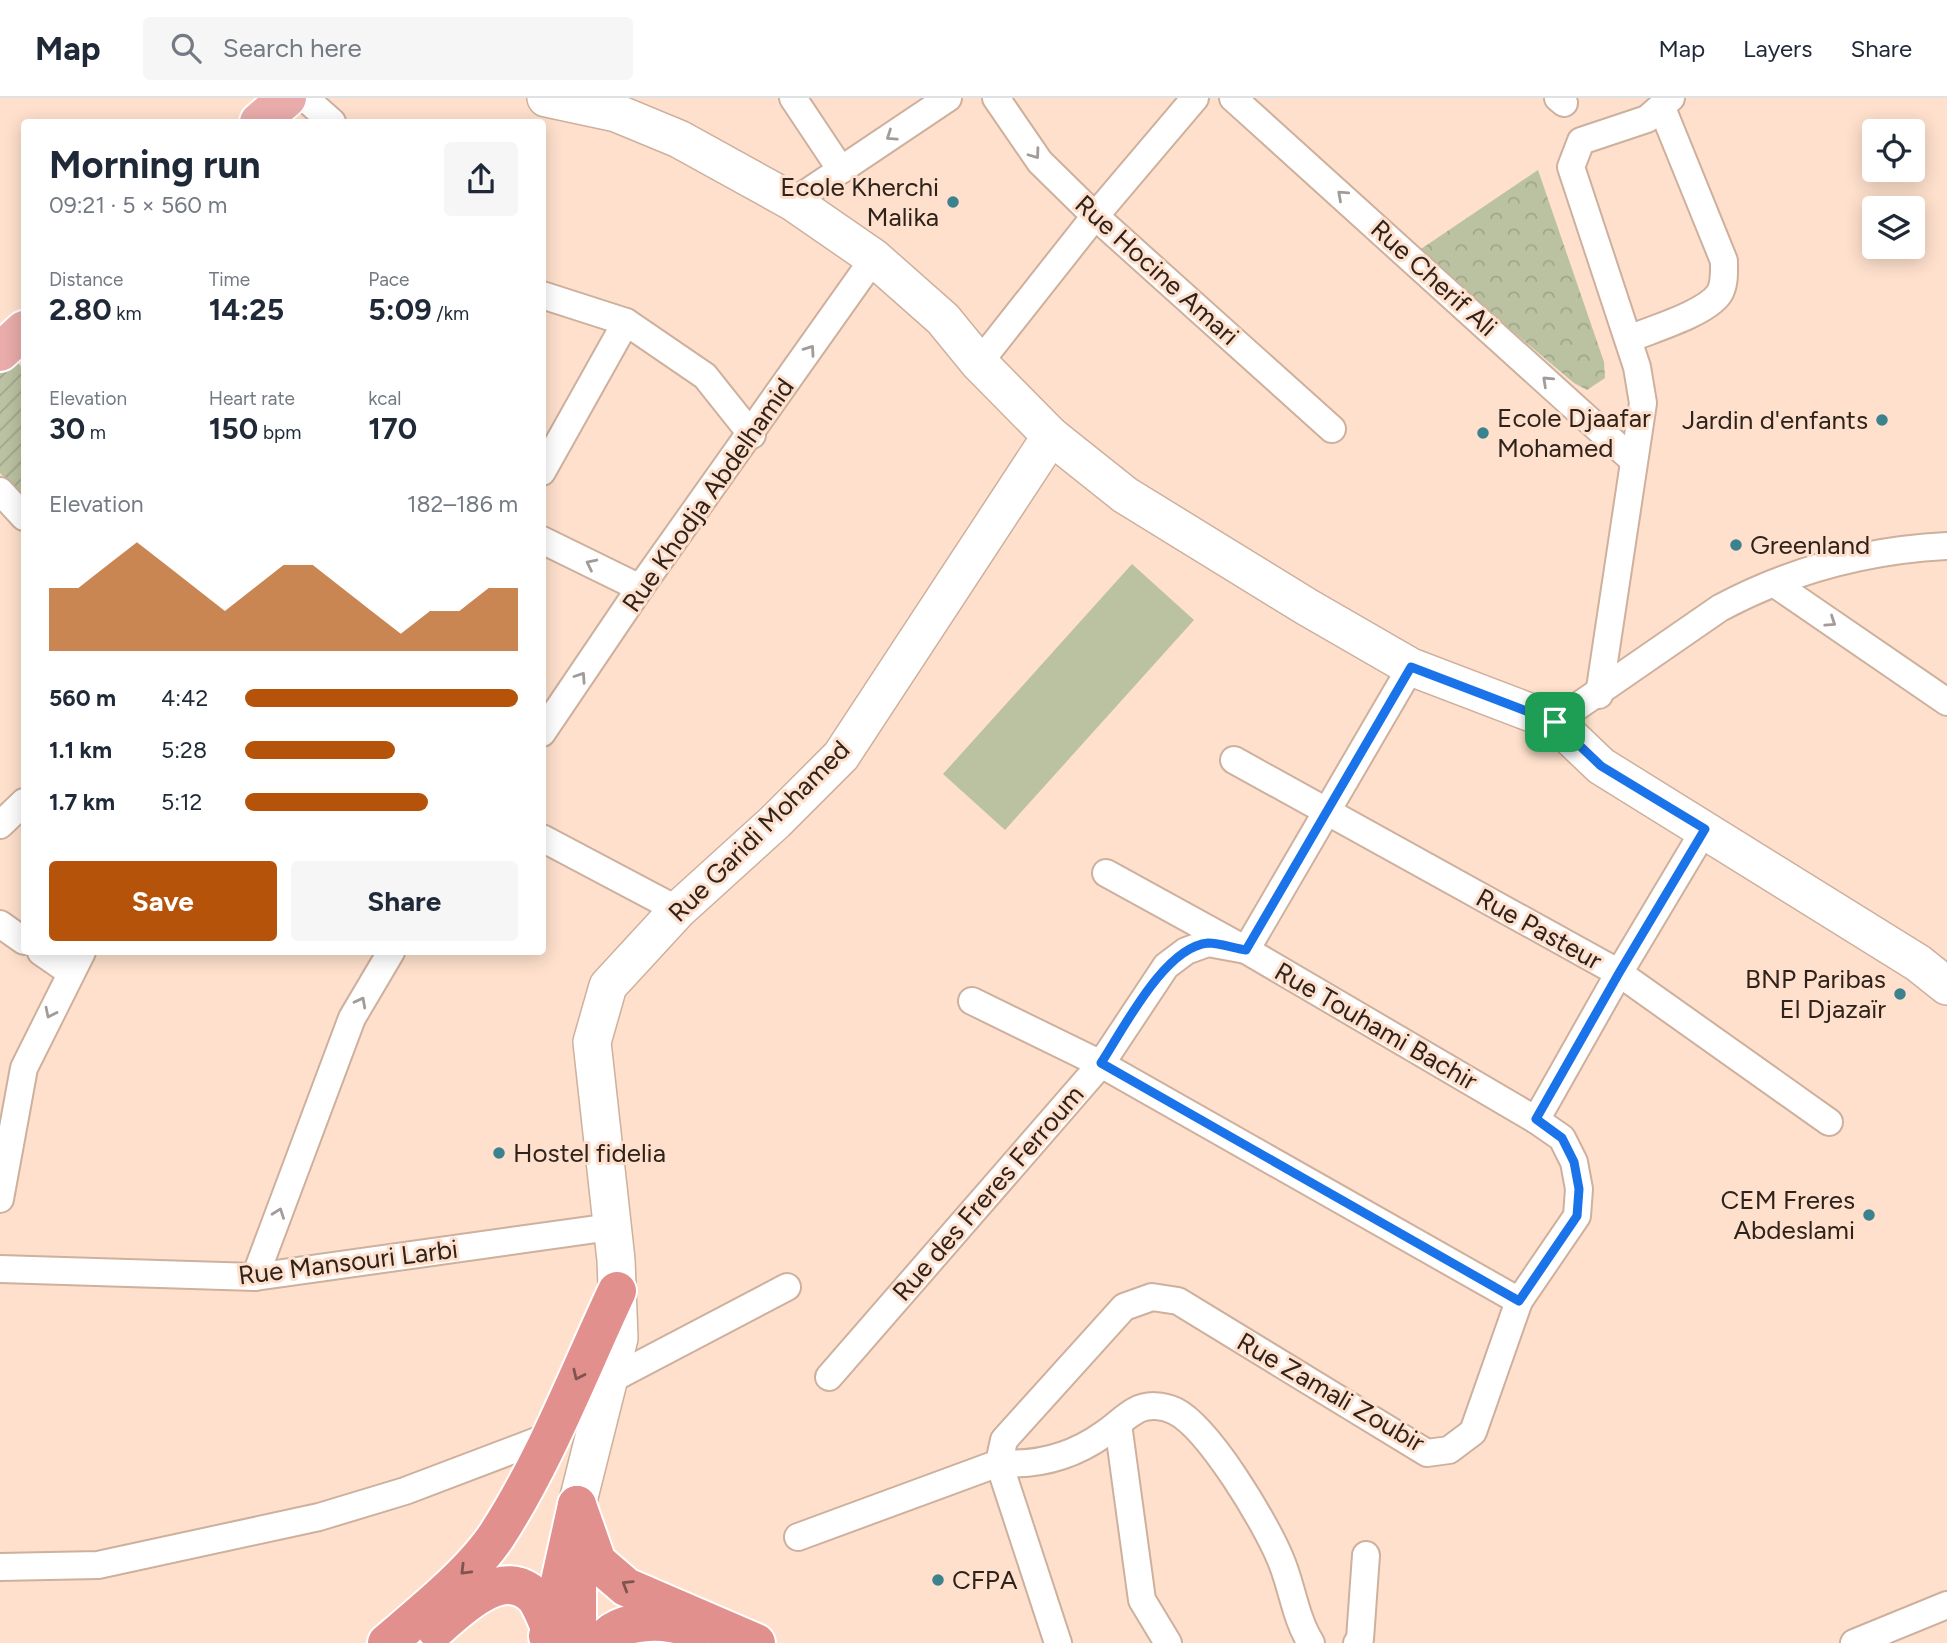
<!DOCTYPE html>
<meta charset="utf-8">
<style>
:root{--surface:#fff;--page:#f6f6f7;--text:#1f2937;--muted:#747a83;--line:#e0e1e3;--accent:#b45309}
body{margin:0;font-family:Figtree,sans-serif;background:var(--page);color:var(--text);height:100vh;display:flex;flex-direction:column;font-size:26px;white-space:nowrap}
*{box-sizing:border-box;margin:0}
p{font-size:23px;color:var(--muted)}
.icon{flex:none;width:38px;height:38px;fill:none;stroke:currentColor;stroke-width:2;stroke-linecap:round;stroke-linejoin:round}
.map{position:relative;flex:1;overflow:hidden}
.drawer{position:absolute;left:21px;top:21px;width:525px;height:836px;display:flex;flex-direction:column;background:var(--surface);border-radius:7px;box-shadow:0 4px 18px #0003}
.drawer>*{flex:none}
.buttons{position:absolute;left:1862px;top:21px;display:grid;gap:14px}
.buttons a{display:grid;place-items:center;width:63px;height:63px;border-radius:7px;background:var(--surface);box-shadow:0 4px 18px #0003;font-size:35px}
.pin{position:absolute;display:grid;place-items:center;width:60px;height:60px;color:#fff;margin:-30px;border-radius:14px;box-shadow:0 4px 10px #0006}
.round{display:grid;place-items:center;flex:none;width:74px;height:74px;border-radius:7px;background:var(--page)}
.head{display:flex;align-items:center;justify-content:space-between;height:119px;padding:0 28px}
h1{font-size:38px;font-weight:700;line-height:52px}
.metrics{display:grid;grid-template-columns:repeat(3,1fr);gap:10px;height:119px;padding:7px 28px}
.metrics div{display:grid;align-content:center}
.metrics b{font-size:30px;font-weight:700}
.metrics small{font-size:19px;font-weight:400}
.metrics p{font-size:19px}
.chart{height:196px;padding:14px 28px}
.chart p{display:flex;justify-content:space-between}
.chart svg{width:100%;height:126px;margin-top:7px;fill:var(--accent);opacity:.7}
.action{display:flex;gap:14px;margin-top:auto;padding:14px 28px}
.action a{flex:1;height:80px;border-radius:7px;background:var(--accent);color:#fff;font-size:28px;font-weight:700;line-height:80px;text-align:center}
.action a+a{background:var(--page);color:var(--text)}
ul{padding:0 28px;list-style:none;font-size:23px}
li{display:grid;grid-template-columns:112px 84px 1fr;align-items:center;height:52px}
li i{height:18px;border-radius:9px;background:var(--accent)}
header{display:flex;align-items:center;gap:42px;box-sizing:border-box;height:98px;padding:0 35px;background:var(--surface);border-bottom:2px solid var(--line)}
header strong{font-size:33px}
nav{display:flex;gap:38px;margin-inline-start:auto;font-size:24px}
.search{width:490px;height:63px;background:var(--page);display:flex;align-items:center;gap:18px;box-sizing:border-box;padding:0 24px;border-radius:7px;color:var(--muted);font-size:26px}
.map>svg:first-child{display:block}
.park{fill:url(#park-crowns)}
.garden{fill:url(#garden-furrows)}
.pitch{fill:#bbc2a2}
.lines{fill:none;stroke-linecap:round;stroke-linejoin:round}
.minor-casing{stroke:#cdb09d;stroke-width:30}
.secondary-casing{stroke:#cdb09d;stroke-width:40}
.primary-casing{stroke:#fff;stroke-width:42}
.trunk-casing{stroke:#fff;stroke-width:42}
.minor{stroke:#fff;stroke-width:26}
.secondary{stroke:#fff;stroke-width:37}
.primary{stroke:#e9acaa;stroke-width:38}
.trunk{stroke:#e2908e;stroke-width:38}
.oneway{stroke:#a19c99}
.oneway2{stroke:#7f544f}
.route-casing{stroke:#fff;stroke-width:14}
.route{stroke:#1a73e8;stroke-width:9}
.poi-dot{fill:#3c818e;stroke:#fee0cc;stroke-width:2.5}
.labels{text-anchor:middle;stroke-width:6;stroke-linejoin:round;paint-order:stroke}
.poi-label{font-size:26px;fill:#2e231c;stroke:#fee0cc;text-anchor:end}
.street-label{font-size:26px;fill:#2e231c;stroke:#fee0cc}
</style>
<header>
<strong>Map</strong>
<div class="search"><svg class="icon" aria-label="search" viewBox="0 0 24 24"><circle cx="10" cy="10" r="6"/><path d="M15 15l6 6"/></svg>Search here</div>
<nav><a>Map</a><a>Layers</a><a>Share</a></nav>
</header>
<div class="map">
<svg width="1947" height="1545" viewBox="0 0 1947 1545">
<defs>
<pattern id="park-crowns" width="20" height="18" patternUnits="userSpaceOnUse" patternTransform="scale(1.75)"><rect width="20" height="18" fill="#bbc2a2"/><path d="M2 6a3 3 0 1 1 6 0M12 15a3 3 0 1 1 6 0" fill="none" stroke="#a1a68b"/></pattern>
<pattern id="garden-furrows" width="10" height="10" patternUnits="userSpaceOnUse" patternTransform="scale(1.75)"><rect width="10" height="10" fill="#bbc2a2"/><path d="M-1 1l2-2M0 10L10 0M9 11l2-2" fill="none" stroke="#a1a68b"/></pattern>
</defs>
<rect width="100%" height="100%" fill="#fee0cc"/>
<path class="park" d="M 1538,72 L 1604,264 L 1605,280 L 1587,292 L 1574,285 L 1418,153 Z"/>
<path class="garden" d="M 13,259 L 24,272 L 24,401 L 0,375 L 0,272 Z"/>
<path class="pitch" d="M 1132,466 L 1194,522 L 1005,732 L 943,676 Z"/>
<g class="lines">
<defs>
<g id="minor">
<path d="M 305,0 L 332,24"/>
<path d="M 793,0 L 841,72"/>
<path d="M 996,0 L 1040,64 L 1095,118 L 1332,331"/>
<path d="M 1233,0 L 1633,362"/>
<path d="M 1558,0 L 1564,5"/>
<path d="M 793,104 L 948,0"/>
<path d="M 542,197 L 626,224 L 705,278 L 752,337"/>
<path d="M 1629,241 C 1652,231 1705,216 1719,196 C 1725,187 1724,173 1724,163 L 1662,10"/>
<path d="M 979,265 L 1095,118 L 1195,0"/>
<path d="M 542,374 L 626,224"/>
<path d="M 0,393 L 24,419"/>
<path d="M 542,442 L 640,490"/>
<path d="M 1775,486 L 1947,604"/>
<path d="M 1599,597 L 1643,305 L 1637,269 L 1571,69 L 1581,43 L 1647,21 L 1671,0"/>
<path d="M 1555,624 L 1720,510 C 1791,472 1867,452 1947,448"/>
<path d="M 542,635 L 640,490 L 874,160"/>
<path d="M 1234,662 L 1619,875 L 1829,1024"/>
<path d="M 0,727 L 24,704"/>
<path d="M 542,740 L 678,812"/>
<path d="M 1106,775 L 1246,852 L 1536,1022"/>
<path d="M 0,826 L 24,843"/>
<path d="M 41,854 L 70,874"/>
<path d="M 972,903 L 1101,966 L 1519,1203"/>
<path d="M 0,1101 L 24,970 L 82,854"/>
<path d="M 0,1171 L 255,1179 L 611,1129"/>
<path d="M 255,1179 L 352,920 L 391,854"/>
<path d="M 829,1279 L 1101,966 L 1166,868 L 1186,853 L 1208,845 L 1246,852 L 1411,569"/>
<path d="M 608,1283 L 787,1189"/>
<path d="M 1118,1326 L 1142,1502 L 1168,1545"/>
<path d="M 798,1439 L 999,1365 L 1058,1545"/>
<path d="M 0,1469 L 98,1467 L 319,1419 L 405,1393 L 550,1338"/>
<path d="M 1311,1545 C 1295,1520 1292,1487 1280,1460 C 1265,1424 1209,1330 1175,1313 C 1163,1307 1147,1306 1135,1313 C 1124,1319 1115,1329 1104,1336 C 1073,1358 1037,1368 999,1365 L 1004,1342 L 1124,1209 L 1152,1199 L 1178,1203 L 1427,1355 L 1449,1352 L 1473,1334 L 1519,1203 L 1577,1118 L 1579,1091 L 1574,1064 L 1562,1040 L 1536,1022 L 1619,875 L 1705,731"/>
<path d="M 1357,1545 L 1360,1541 L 1366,1457"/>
<path d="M 1854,1545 L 1947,1507"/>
</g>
<g id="secondary">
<path d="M 546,0 L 616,15 L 679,41 L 793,104 L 874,160 L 943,221 L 979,265 L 1051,338 L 1125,397 L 1307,509 L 1411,569 L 1555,624 L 1601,668 L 1918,865 L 1947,888"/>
<path d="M 577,1407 L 619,1240 L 616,1162 L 592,944 L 608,888 L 678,812 L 775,724 L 841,658 L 1051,338"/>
</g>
<g id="primary">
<path d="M 259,24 L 287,0"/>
<path d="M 0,254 L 24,232"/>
</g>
<g id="trunk">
<path d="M 577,1407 L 597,1464 L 626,1489 L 756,1545"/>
<path d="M 577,1476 L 577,1545"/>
<path d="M 436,1531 C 460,1510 502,1467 534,1498 C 540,1505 545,1518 549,1527"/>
<path d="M 548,1538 L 577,1407"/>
<path d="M 387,1545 C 422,1515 472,1475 497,1437 C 546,1361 579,1274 617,1193"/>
<path d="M 603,1545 C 615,1519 672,1520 693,1532"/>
</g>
</defs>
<use href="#minor" class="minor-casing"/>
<use href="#secondary" class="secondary-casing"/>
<use href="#primary" class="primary-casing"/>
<use href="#trunk" class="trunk-casing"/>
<use href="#minor" class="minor"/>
<use href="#secondary" class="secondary"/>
<use href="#primary" class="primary"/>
<use href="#trunk" class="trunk"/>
</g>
<defs><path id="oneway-chevron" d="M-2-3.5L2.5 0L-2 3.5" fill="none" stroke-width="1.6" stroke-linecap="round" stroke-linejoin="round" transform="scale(1.75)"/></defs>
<g class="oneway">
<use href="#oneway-chevron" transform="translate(891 38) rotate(146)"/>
<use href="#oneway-chevron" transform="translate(1035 56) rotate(54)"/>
<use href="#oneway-chevron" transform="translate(1342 97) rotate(-138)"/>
<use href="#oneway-chevron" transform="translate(810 252) rotate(-55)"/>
<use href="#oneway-chevron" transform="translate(1547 283) rotate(-137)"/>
<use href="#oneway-chevron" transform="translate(591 466) rotate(-154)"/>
<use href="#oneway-chevron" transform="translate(1831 524) rotate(34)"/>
<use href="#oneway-chevron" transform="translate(581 579) rotate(-56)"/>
<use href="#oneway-chevron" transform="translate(361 904) rotate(-62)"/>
<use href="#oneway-chevron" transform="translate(50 915) rotate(116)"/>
<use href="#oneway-chevron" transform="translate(279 1115) rotate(-70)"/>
</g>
<g class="oneway2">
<use href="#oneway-chevron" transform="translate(578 1277) rotate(115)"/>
<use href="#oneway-chevron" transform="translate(465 1472) rotate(135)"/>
<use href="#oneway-chevron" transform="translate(627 1487) rotate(-148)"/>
</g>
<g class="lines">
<defs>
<path id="route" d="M 1411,569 L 1555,624 L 1601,668 L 1705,731 L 1619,875 L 1536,1021 L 1562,1040 L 1574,1064 L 1579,1091 L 1577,1118 L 1519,1203 L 1101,965 C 1123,932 1164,849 1208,845 C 1219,845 1234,850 1246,852 Z"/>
</defs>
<use href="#route" class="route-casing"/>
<use href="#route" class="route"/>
</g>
<g class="poi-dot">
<circle cx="953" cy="104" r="7"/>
<circle cx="1882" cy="322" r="7"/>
<circle cx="1483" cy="335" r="7"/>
<circle cx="1736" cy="447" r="7"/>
<circle cx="1900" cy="896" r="7"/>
<circle cx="499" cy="1055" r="7"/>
<circle cx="1869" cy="1117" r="7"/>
<circle cx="938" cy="1482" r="7"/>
</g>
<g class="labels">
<g class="poi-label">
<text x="939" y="98">Ecole Kherchi<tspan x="939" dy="30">Malika</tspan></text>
<text x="1497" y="329" text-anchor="start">Ecole Djaafar<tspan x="1497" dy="30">Mohamed</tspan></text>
<text x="1868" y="331">Jardin d'enfants</text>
<text x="1750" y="456" text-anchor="start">Greenland</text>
<text x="1886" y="890">BNP Paribas<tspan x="1886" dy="30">El Djazaïr</tspan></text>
<text x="513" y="1064" text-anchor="start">Hostel fidelia</text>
<text x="1855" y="1111">CEM Freres<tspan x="1855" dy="30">Abdeslami</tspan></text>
<text x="952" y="1491" text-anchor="start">CFPA</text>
</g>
<g class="street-label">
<text transform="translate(1157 172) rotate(42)" y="9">Rue Hocine Amari</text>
<text transform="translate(1434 180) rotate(42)" y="9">Rue Cherif Ali</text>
<text transform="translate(708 397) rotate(-55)" y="9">Rue Khodja Abdelhamid</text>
<text transform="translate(759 733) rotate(-45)" y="9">Rue Garidi Mohamed</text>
<text transform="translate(1539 831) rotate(29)" y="9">Rue Pasteur</text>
<text transform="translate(1376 928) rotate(30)" y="9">Rue Touhami Bachir</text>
<text transform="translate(988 1095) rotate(-49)" y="9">Rue des Freres Ferroum</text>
<text transform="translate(348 1164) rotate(-7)" y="9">Rue Mansouri Larbi</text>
<text transform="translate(1331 1294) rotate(30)" y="9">Rue Zamali Zoubir</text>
</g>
</g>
</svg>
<div class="buttons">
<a><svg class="icon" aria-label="locate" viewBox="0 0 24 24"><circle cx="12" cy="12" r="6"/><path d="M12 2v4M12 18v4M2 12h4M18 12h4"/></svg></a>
<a><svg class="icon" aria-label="layers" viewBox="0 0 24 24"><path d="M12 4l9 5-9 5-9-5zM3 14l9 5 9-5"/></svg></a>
</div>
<div class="pin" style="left:1555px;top:624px;background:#1e9e55"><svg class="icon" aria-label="arrive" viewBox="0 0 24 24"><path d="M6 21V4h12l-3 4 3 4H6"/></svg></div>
<section class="drawer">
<div class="head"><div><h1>Morning run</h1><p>09:21 · 5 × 560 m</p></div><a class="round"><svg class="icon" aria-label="share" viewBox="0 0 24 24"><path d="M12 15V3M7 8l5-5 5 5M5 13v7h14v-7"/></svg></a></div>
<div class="metrics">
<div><p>Distance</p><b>2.80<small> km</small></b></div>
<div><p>Time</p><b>14:25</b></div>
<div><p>Pace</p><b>5:09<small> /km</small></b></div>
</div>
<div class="metrics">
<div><p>Elevation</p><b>30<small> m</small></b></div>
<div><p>Heart rate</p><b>150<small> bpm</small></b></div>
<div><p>kcal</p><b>170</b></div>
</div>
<div class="chart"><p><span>Elevation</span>182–186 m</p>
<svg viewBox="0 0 160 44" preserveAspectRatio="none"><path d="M0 44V22L10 22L20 14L30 6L40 14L50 22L60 30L70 22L80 14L90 14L100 22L110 30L120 38L130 30L140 30L150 22L160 22V44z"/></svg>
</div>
<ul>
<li><b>560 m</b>4:42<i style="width:100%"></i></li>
<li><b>1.1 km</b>5:28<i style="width:55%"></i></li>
<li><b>1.7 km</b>5:12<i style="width:67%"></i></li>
</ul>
<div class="action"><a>Save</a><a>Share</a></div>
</section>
</div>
